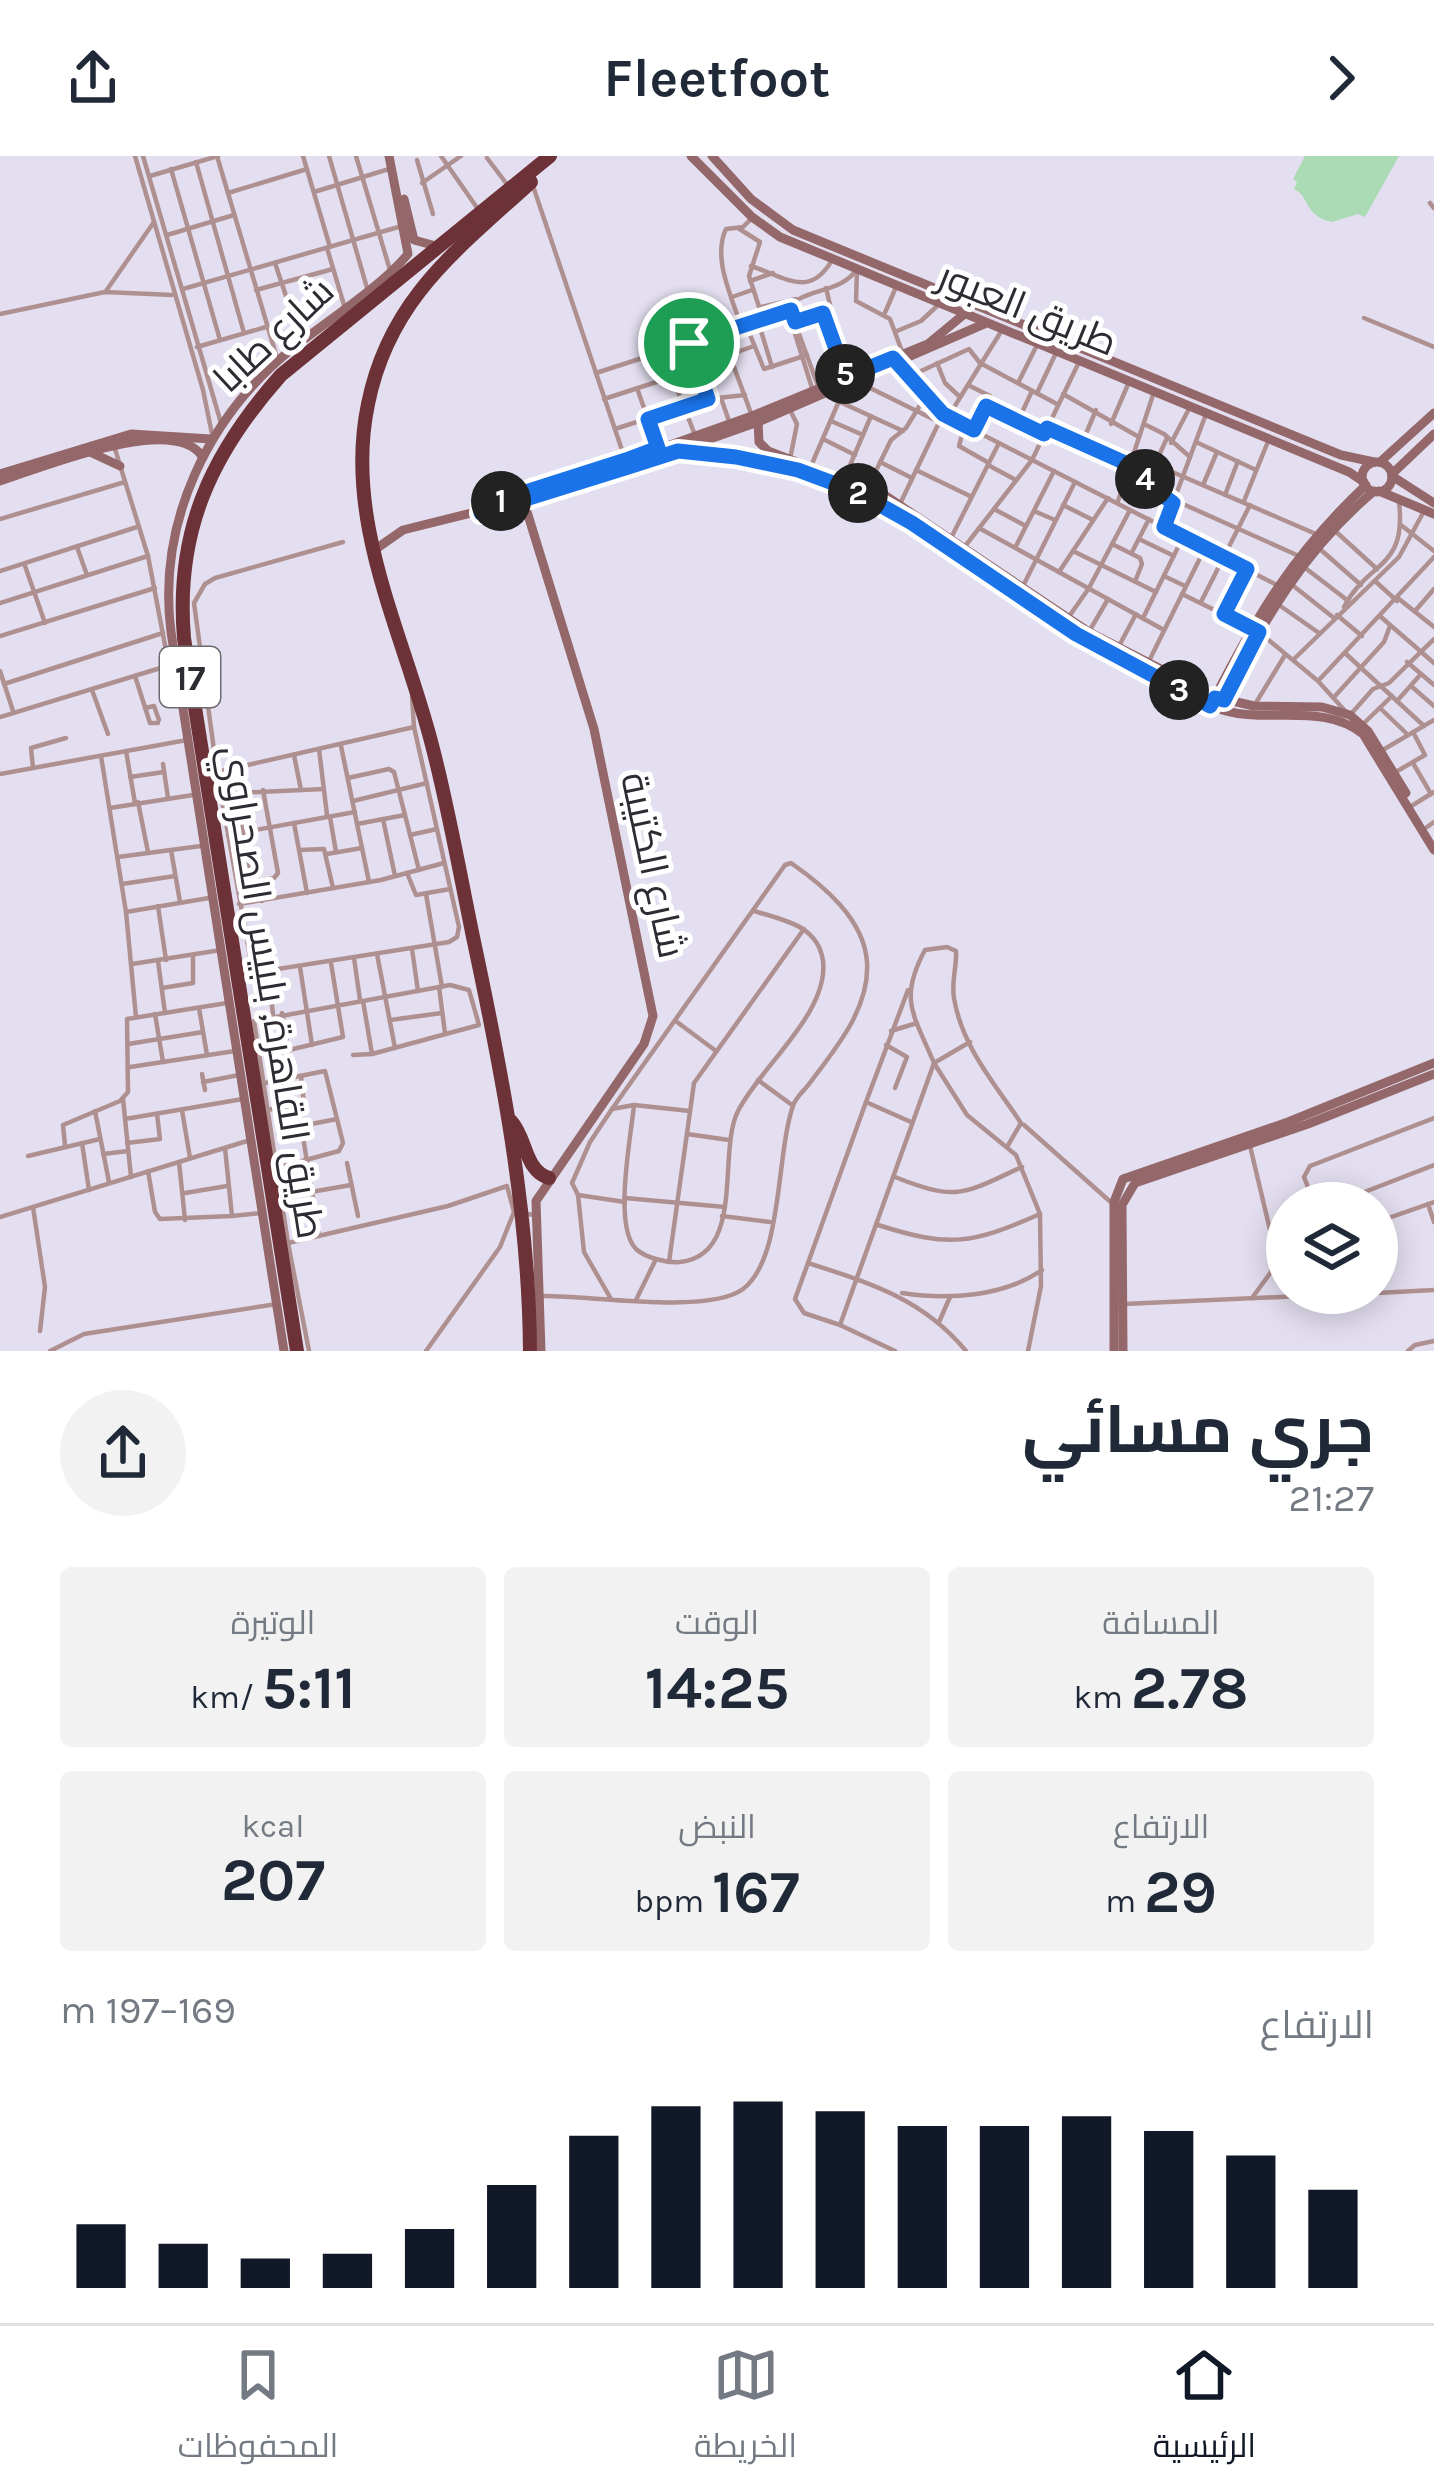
<!DOCTYPE html>
<html lang="ar">
<meta charset="utf-8">
<style>
:root{--surface:#fff;--page:#f2f2f3;--text:#1f2937;--muted:#747a83;--line:#e0e1e3;--accent:#111827}
body{margin:0;font-family:Karla,Cairo,sans-serif;background:var(--page);color:var(--text);direction:rtl;height:100vh;display:flex;flex-direction:column;font-size:45px;white-space:nowrap}
*{box-sizing:border-box;margin:0}
p{font-size:39px;color:var(--muted)}
.icon{flex:none;width:66px;height:66px;fill:none;stroke:currentColor;stroke-width:2;stroke-linecap:round;stroke-linejoin:round}
.map{position:relative;height:1195px;overflow:hidden;direction:ltr}
.panel{display:flex;flex-direction:column;background:var(--surface);flex:1}
.panel>*{flex:none}
.buttons{position:absolute;left:1266px;top:1026px;display:grid;gap:24px}
.buttons a{display:grid;place-items:center;width:132px;height:132px;border-radius:50%;background:var(--surface);box-shadow:0 6px 30px #0003;font-size:60px}
.pin{position:absolute;display:grid;place-items:center;width:102px;height:102px;color:#fff;margin:-51px;border:6px solid #fff;border-radius:50%;box-shadow:0 3px 12px #0007}
.km{position:absolute;width:60px;height:60px;margin:-30px;border-radius:50%;background:#222;color:#fff;font-size:33px;line-height:60px;text-align:center}
.round{display:grid;place-items:center;flex:none;width:126px;height:126px;border-radius:63px;background:var(--page)}
.overview{display:flex;align-items:center;justify-content:space-between;height:204px;padding:0 60px}
h1{font-size:66px;font-weight:700;line-height:90px}
.stats{display:grid;grid-template-columns:repeat(3,1fr);gap:18px;height:204px;padding:12px 60px}
.stats div{display:grid;align-content:center;border-radius:12px;background:var(--page);text-align:center}
.stats b{font-size:60px;font-weight:700}
.stats small{font-size:33px;font-weight:400}
.stats p{font-size:33px}
.chart{height:336px;padding:24px 60px}
.chart p{display:flex;justify-content:space-between}
.chart svg{width:100%;height:216px;margin-top:12px;stroke:var(--accent);stroke-width:6}
header{display:flex;justify-content:space-between;align-items:center;height:156px;padding:0 60px;background:var(--surface);font-size:54px;font-weight:700}
.menu{display:flex;justify-content:space-around;align-items:center;height:168px;border-top:3px solid var(--line);background:var(--surface);font-size:33px;color:var(--muted)}
.menu a{display:grid;justify-items:center;gap:6px}
.menu .selected{color:var(--accent)}
.map>svg:first-child{display:block}
.green{fill:#abdbb4}
.lines{fill:none;stroke-linecap:round;stroke-linejoin:round}
.street{stroke:#af9091;stroke-width:4.5}
.secondary{stroke:#94686a;stroke-width:9}
.highway{stroke:#6d3237;stroke-width:14}
.route-casing{stroke:#fff;stroke-width:24}
.route{stroke:#1a73e8;stroke-width:15}
.labels{text-anchor:middle;stroke-width:10;stroke-linejoin:round;paint-order:stroke}
.shield{fill:#fff;stroke:#6d6b70;stroke-width:3}
.shield-label{font-size:36px;font-weight:bold;fill:#2e2c32}
.street-label{font-size:39px;fill:#2e2c32;stroke:#fff}
</style>
<header><svg class="icon" aria-label="forward" viewBox="0 0 24 24"><path d="M9 5l7 7-7 7"/></svg>Fleetfoot<svg class="icon" aria-label="share" viewBox="0 0 24 24"><path d="M12 15V3M7 8l5-5 5 5M5 13v7h14v-7"/></svg></header>
<div class="map">
<svg width="1434" height="1195" viewBox="0 0 1434 1195">
<rect width="100%" height="100%" fill="#e4dff0"/>
<path class="green" d="M 1305,0 L 1399,0 L 1365,61 L 1358,58 L 1332,66 C 1304,60 1311,42 1294,33 L 1297,26 L 1293,23 Z"/>
<g class="lines">
<g class="street">
<path d="M 135,0 L 203,234 L 212,278"/>
<path d="M 143,0 L 221,267"/>
<path d="M 217,0 L 277,202"/>
<path d="M 303,0 L 330,91"/>
<path d="M 329,0 L 367,132"/>
<path d="M 356,0 L 390,114"/>
<path d="M 441,0 L 480,56"/>
<path d="M 487,2 L 509,31"/>
<path d="M 417,4 L 433,58"/>
<path d="M 196,6 L 244,177"/>
<path d="M 171,13 L 220,184"/>
<path d="M 150,20 L 218,0"/>
<path d="M 422,27 L 461,0"/>
<path d="M 532,27 L 626,306"/>
<path d="M 314,36 L 389,13"/>
<path d="M 228,37 L 307,13"/>
<path d="M 1430,47 L 1434,52"/>
<path d="M 738,72 L 760,86 L 749,120 L 763,163"/>
<path d="M 167,79 L 234,59"/>
<path d="M 327,92 L 344,149"/>
<path d="M 275,107 L 301,185"/>
<path d="M 751,110 C 785,121 810,143 832,104"/>
<path d="M 857,114 L 856,145 L 890,163 L 903,198"/>
<path d="M 750,125 L 773,117"/>
<path d="M 183,133 L 402,70"/>
<path d="M 256,134 L 333,113"/>
<path d="M 106,135 L 154,66"/>
<path d="M 732,141 L 752,134"/>
<path d="M 761,151 L 796,143"/>
<path d="M 787,152 L 812,232"/>
<path d="M 787,152 C 806,132 837,137 854,117"/>
<path d="M 791,156 L 818,230"/>
<path d="M 823,157 L 846,221"/>
<path d="M 0,158 L 105,136 L 172,139"/>
<path d="M 884,159 L 896,131"/>
<path d="M 1364,162 L 1434,191"/>
<path d="M 758,165 L 772,211"/>
<path d="M 795,167 L 831,153 L 826,132"/>
<path d="M 746,169 L 764,213 L 807,199"/>
<path d="M 741,170 C 732,141 712,102 726,73 L 743,71 L 752,62"/>
<path d="M 897,175 L 921,165 L 937,150"/>
<path d="M 712,180 L 721,202 L 754,190"/>
<path d="M 690,187 L 708,243"/>
<path d="M 197,191 L 266,171"/>
<path d="M 662,195 L 695,279"/>
<path d="M 730,200 L 752,260"/>
<path d="M 937,207 L 945,227 L 960,241"/>
<path d="M 895,208 L 948,261 L 1277,429"/>
<path d="M 596,217 L 791,154"/>
<path d="M 908,221 L 969,193 L 980,207 L 1057,248"/>
<path d="M 858,226 L 939,266"/>
<path d="M 1018,227 L 1037,189"/>
<path d="M 968,229 L 990,240 L 975,273"/>
<path d="M 637,232 L 657,289"/>
<path d="M 1037,237 L 1055,199"/>
<path d="M 1063,238 L 1139,281"/>
<path d="M 827,240 L 903,275"/>
<path d="M 721,242 L 729,265"/>
<path d="M 604,243 L 672,221"/>
<path d="M 986,250 L 1044,278"/>
<path d="M 789,252 L 797,268 L 790,303"/>
<path d="M 948,261 L 1002,174"/>
<path d="M 831,265 L 863,279"/>
<path d="M 1018,265 L 1032,235"/>
<path d="M 1111,268 L 1129,226"/>
<path d="M 1144,268 L 1164,278 L 1190,301"/>
<path d="M 964,271 L 959,290 L 989,307"/>
<path d="M 1047,272 L 1130,309"/>
<path d="M 615,273 L 708,243 L 745,239"/>
<path d="M 823,283 L 855,299"/>
<path d="M 1196,286 L 1256,314"/>
<path d="M 1082,287 L 1096,254"/>
<path d="M 1171,287 L 1190,251"/>
<path d="M 115,293 L 148,400 L 169,510"/>
<path d="M 1133,299 L 1316,378"/>
<path d="M 880,306 L 912,322"/>
<path d="M 1155,308 L 1167,282"/>
<path d="M 988,309 L 1014,323"/>
<path d="M 811,310 L 839,245"/>
<path d="M 916,314 L 970,340"/>
<path d="M 1129,314 L 1171,346"/>
<path d="M 845,321 L 871,260"/>
<path d="M 1203,329 L 1217,296"/>
<path d="M 868,331 L 891,284 L 906,272 L 925,241"/>
<path d="M 1225,339 L 1238,305"/>
<path d="M 1174,344 L 1299,400"/>
<path d="M 1118,345 L 1154,236"/>
<path d="M 1244,345 L 1269,283"/>
<path d="M 900,348 L 943,258"/>
<path d="M 1063,349 L 1093,364"/>
<path d="M 994,353 L 1026,370"/>
<path d="M 1034,355 L 1055,364"/>
<path d="M 0,363 L 125,326"/>
<path d="M 1401,369 L 1434,395"/>
<path d="M 1164,371 L 1206,258"/>
<path d="M 979,372 L 1164,474"/>
<path d="M 1333,373 L 1377,413"/>
<path d="M 1139,383 L 1174,400"/>
<path d="M 950,384 L 999,287"/>
<path d="M 343,386 L 215,422 L 205,428 L 194,447 L 217,616 L 253,817 L 449,786 L 457,781 L 459,771 L 414,571 L 412,540"/>
<path d="M 1112,388 L 1140,402 L 1142,408 L 1136,423"/>
<path d="M 966,389 L 1032,304 L 1079,206"/>
<path d="M 1016,390 L 1054,315"/>
<path d="M 77,391 L 87,419"/>
<path d="M 1321,394 L 1361,429"/>
<path d="M 1073,395 L 1156,436"/>
<path d="M 1132,396 L 1149,363"/>
<path d="M 25,410 L 45,467"/>
<path d="M 1304,411 L 1347,444"/>
<path d="M 0,415 L 137,371"/>
<path d="M 1059,416 L 1108,342"/>
<path d="M 1164,420 L 1185,430"/>
<path d="M 1375,425 L 1397,445"/>
<path d="M 1024,428 L 1075,326"/>
<path d="M 1291,428 L 1334,462"/>
<path d="M 1182,438 L 1249,471"/>
<path d="M 1399,443 L 1434,471"/>
<path d="M 1201,446 L 1250,349"/>
<path d="M 0,447 L 148,400"/>
<path d="M 1279,449 L 1319,477"/>
<path d="M 1344,451 C 1368,404 1407,414 1399,346"/>
<path d="M 1415,455 L 1434,433"/>
<path d="M 1225,456 L 1247,413"/>
<path d="M 1337,459 L 1362,480"/>
<path d="M 1381,461 L 1434,507"/>
<path d="M 1068,462 L 1089,432 L 1130,354"/>
<path d="M 1143,462 L 1183,381"/>
<path d="M 1090,474 L 1108,443"/>
<path d="M 1259,476 L 1318,525 L 1347,557"/>
<path d="M 0,480 L 155,432"/>
<path d="M 1119,490 L 1136,458"/>
<path d="M 1345,497 L 1424,570"/>
<path d="M 1294,503 L 1399,401 L 1423,357"/>
<path d="M 1149,505 L 1205,392"/>
<path d="M 1407,506 L 1434,529"/>
<path d="M 0,515 L 13,555"/>
<path d="M 135,520 L 150,567 L 158,567"/>
<path d="M 1319,524 L 1434,401"/>
<path d="M 4,528 L 163,477"/>
<path d="M 1411,530 L 1434,550"/>
<path d="M 92,534 L 108,578"/>
<path d="M 1335,540 L 1384,486 L 1390,470"/>
<path d="M 1397,545 L 1421,518"/>
<path d="M 1254,550 L 1285,499"/>
<path d="M 145,552 L 154,550 L 159,564"/>
<path d="M 1380,552 L 1406,577"/>
<path d="M 1351,558 L 1373,533 L 1389,527 L 1434,483"/>
<path d="M 0,561 L 167,510"/>
<path d="M 1363,568 L 1392,540"/>
<path d="M 341,590 L 369,726"/>
<path d="M 319,593 L 327,659"/>
<path d="M 126,595 L 135,647"/>
<path d="M 1381,595 L 1434,564"/>
<path d="M 294,599 L 301,634"/>
<path d="M 101,600 L 126,756 L 136,861"/>
<path d="M 1413,607 L 1431,638"/>
<path d="M 163,608 L 168,642"/>
<path d="M 33,612 L 31,592 L 66,582"/>
<path d="M 217,616 L 414,571"/>
<path d="M 231,617 L 250,712 L 262,745"/>
<path d="M 1394,617 L 1425,599 L 1413,576"/>
<path d="M 0,618 L 187,584"/>
<path d="M 130,621 L 164,616"/>
<path d="M 348,622 L 389,613 L 394,616 L 419,714"/>
<path d="M 235,637 L 324,633"/>
<path d="M 353,645 L 427,627"/>
<path d="M 138,646 L 148,696"/>
<path d="M 1413,649 L 1434,636"/>
<path d="M 110,652 L 193,639"/>
<path d="M 330,661 L 336,696"/>
<path d="M 383,663 L 395,720"/>
<path d="M 294,667 L 307,737"/>
<path d="M 357,668 L 405,659"/>
<path d="M 1427,671 L 1434,666"/>
<path d="M 228,679 L 355,656"/>
<path d="M 410,679 L 437,673"/>
<path d="M 171,694 L 180,746"/>
<path d="M 299,694 L 324,693 L 333,732"/>
<path d="M 327,698 L 362,692"/>
<path d="M 118,701 L 201,690"/>
<path d="M 407,717 L 416,739 L 450,733"/>
<path d="M 258,725 L 274,722 L 278,717 L 263,634"/>
<path d="M 122,728 L 175,720"/>
<path d="M 426,738 L 442,831"/>
<path d="M 239,748 L 381,724 L 444,707"/>
<path d="M 158,750 L 166,804"/>
<path d="M 126,756 L 209,742"/>
<path d="M 412,793 L 418,835"/>
<path d="M 377,798 L 395,892"/>
<path d="M 354,802 L 360,844"/>
<path d="M 158,805 L 165,857"/>
<path d="M 132,808 L 221,794"/>
<path d="M 300,811 L 312,889"/>
<path d="M 268,817 L 273,858"/>
<path d="M 439,831 L 445,877"/>
<path d="M 162,832 L 193,827 L 193,801"/>
<path d="M 363,845 L 372,898"/>
<path d="M 199,852 L 207,899"/>
<path d="M 282,857 L 293,922"/>
<path d="M 155,858 L 163,906"/>
<path d="M 390,864 L 442,857"/>
<path d="M 677,866 L 716,895"/>
<path d="M 891,875 L 917,867"/>
<path d="M 970,886 L 934,907 C 914,859 898,844 925,794 L 947,791 L 956,795 C 957,811 951,826 954,842 C 962,891 995,928 1021,967 L 1007,991"/>
<path d="M 128,888 L 203,876"/>
<path d="M 886,889 L 907,901 L 895,932"/>
<path d="M 289,894 L 343,881 L 331,807"/>
<path d="M 130,911 L 235,895"/>
<path d="M 202,918 L 205,934"/>
<path d="M 758,924 L 792,949"/>
<path d="M 203,926 L 239,919"/>
<path d="M 265,927 L 325,915 L 343,987 L 339,995 L 276,1012"/>
<path d="M 123,943 L 131,1021"/>
<path d="M 866,946 L 908,834"/>
<path d="M 634,949 C 631,981 613,1070 636,1093 C 646,1102 666,1107 680,1106 C 746,1099 717,996 738,955 C 761,910 829,857 823,805 C 818,769 783,764 754,755"/>
<path d="M 298,950 L 319,1080"/>
<path d="M 612,953 L 634,949 L 690,955"/>
<path d="M 182,954 L 190,1002"/>
<path d="M 267,954 L 304,948 L 301,920"/>
<path d="M 95,955 L 109,1026"/>
<path d="M 125,963 L 243,943"/>
<path d="M 1024,969 L 1114,1049"/>
<path d="M 301,970 L 337,963"/>
<path d="M 687,978 L 729,984"/>
<path d="M 82,987 L 89,1034"/>
<path d="M 127,987 L 160,983 L 157,958"/>
<path d="M 65,990 L 63,969 L 120,945 L 128,936 L 127,863 L 227,847"/>
<path d="M 1250,990 L 1276,1099 L 1271,1116 L 1252,1142"/>
<path d="M 103,998 L 128,995"/>
<path d="M 28,1000 L 100,983"/>
<path d="M 179,1006 L 185,1064"/>
<path d="M 347,1007 L 358,1060"/>
<path d="M 148,1015 L 155,1056 L 160,1063 L 232,1060 L 225,992"/>
<path d="M 895,1021 C 958,1046 963,1038 1022,1011"/>
<path d="M 311,1036 L 351,1029"/>
<path d="M 185,1037 L 227,1030"/>
<path d="M 578,1039 L 625,1046"/>
<path d="M 625,1042 L 725,1051"/>
<path d="M 1314,1047 L 1304,1021 L 1310,1010 L 1434,962"/>
<path d="M 1336,1047 L 1434,1009"/>
<path d="M 1428,1048 L 1434,1066"/>
<path d="M 33,1051 L 45,1131 L 40,1175"/>
<path d="M 283,1052 L 313,1050"/>
<path d="M 232,1060 L 262,1057"/>
<path d="M 722,1060 L 770,1066"/>
<path d="M 0,1061 L 247,985"/>
<path d="M 1377,1066 L 1434,1046"/>
<path d="M 878,1069 C 950,1092 972,1088 1040,1058"/>
<path d="M 288,1087 L 448,1050 L 507,1030 L 514,1056"/>
<path d="M 669,1106 L 694,927 L 804,773"/>
<path d="M 808,1107 C 870,1127 923,1143 966,1195"/>
<path d="M 902,1137 C 948,1144 1003,1141 1042,1114"/>
<path d="M 1377,1137 L 1434,1134"/>
<path d="M 542,1140 C 589,1139 708,1159 743,1133 C 783,1103 776,998 793,950 C 795,942 804,935 809,928 C 835,893 870,853 867,806 C 864,763 824,730 791,707 L 785,709 L 612,953 L 590,986 L 572,1027 L 578,1039 L 584,1096 L 611,1143"/>
<path d="M 636,1144 L 656,1103"/>
<path d="M 1124,1148 L 1368,1137"/>
<path d="M 939,1166 L 950,1141"/>
<path d="M 840,1169 L 934,907 L 967,959 L 1016,999 L 1040,1058 L 1041,1130 L 1028,1195"/>
<path d="M 50,1195 L 84,1178 L 277,1148"/>
<path d="M 309,1195 L 288,1087 L 254,865 L 450,829 L 469,834 L 479,869 L 372,898 L 353,899"/>
<path d="M 426,1195 L 500,1091 L 514,1056 L 534,1059"/>
<path d="M 895,1195 L 840,1169 L 804,1157 L 795,1143 L 866,946 L 911,966"/>
<path d="M 1408,1195 L 1415,1189 L 1434,1185"/>
</g>
<g class="secondary">
<path d="M 691,0 L 752,61 L 780,81 L 1349,316 L 1364,326"/>
<path d="M 712,0 L 751,43 L 793,74 L 1341,299 L 1374,306"/>
<path d="M 404,43 L 414,84 L 436,90"/>
<path d="M 758,266 L 759,286 L 768,295 L 886,340 L 1089,476 L 1215,541 L 1254,550 L 1322,551 L 1350,559 L 1368,575 L 1406,637"/>
<path d="M 678,295 C 740,301 798,310 855,336 C 900,356 937,387 978,414 C 1052,465 1131,518 1214,551 C 1263,571 1320,544 1363,578 L 1434,694"/>
<path d="M 90,296 L 120,310"/>
<path d="M 1380,306 L 1434,257"/>
<circle cx="1377" cy="321" r="15"/>
<path d="M 0,318 L 131,278 L 211,283"/>
<path d="M 1392,318 L 1434,278"/>
<path d="M 1392,320 L 1434,347"/>
<path d="M 0,325 C 41,312 172,257 202,300"/>
<path d="M 1379,335 L 1434,358"/>
<path d="M 524,346 L 594,573 L 653,860 L 644,888 L 536,1045 L 541,1195"/>
<path d="M 481,357 L 482,350 L 560,328 L 752,260 L 928,188 L 968,155"/>
<path d="M 373,395 L 403,374 L 568,333 L 758,266 L 984,168"/>
<path d="M 1214,543 C 1258,457 1294,397 1366,329"/>
<path d="M 1222,549 C 1261,467 1304,394 1374,335"/>
<path d="M 284,1195 L 171,476 C 157,366 208,260 293,192 C 327,165 382,130 408,98 L 389,0"/>
<path d="M 1114,1195 L 1114,1046 L 1123,1023 L 1288,966 L 1434,907"/>
<path d="M 1123,1195 L 1122,1049 L 1135,1027 L 1308,968 L 1434,918"/>
</g>
<g class="highway">
<path d="M 511,965 C 527,982 524,1014 549,1022"/>
<path d="M 297,1195 L 184,482 C 175,375 211,298 281,219 L 550,0"/>
<path d="M 530,1195 C 529,1055 502,917 473,781 C 460,718 449,655 433,593 C 405,480 343,367 368,248 C 389,143 457,94 531,26"/>
</g>
</g>
<g class="lines">
<defs>
<path id="route" d="M 689,187 L 708,243 L 648,263 L 658,292 L 626,304 L 628,311 L 481,357 L 482,350 L 626,304 L 628,311 L 678,295 L 736,301 L 798,314 L 857,336 L 912,367 L 1076,478 L 1210,550 L 1215,542 L 1224,544 L 1259,476 L 1224,458 L 1247,413 L 1164,371 L 1173,347 L 1129,314 L 1130,309 L 1047,272 L 1044,278 L 986,250 L 974,274 L 943,258 L 893,202 L 846,221 L 823,157 L 795,166 L 791,154 L 689,187"/>
</defs>
<use href="#route" class="route-casing"/>
<use href="#route" class="route"/>
</g>
<g class="labels">
<rect class="shield" x="160" y="491" width="60" height="60" rx="9"/>
<g class="shield-label">
<text x="190" y="534">17</text>
</g>
<g class="street-label">
<text transform="translate(1028 152) rotate(22)" y="14">طريق العبور</text>
<text transform="translate(273 178) rotate(-43)" y="14">شارع طابا</text>
<text transform="translate(654 709) rotate(78)" y="14">شارع الكتيبة</text>
<text transform="translate(273 836) rotate(81)" y="14">طريق القاهرة, بلبيس الصحراوي</text>
</g>
</g>
</svg>
<div class="buttons">
<a><svg class="icon" aria-label="layers" viewBox="0 0 24 24"><path d="M12 4l9 5-9 5-9-5zM3 14l9 5 9-5"/></svg></a>
</div>
<div class="pin" style="left:689px;top:187px;background:#1e9e55"><svg class="icon" aria-label="arrive" viewBox="0 0 24 24"><path d="M6 21V4h12l-3 4 3 4H6"/></svg></div>
<b class="km" style="left:501px;top:345px">1</b>
<b class="km" style="left:858px;top:337px">2</b>
<b class="km" style="left:1179px;top:534px">3</b>
<b class="km" style="left:1145px;top:323px">4</b>
<b class="km" style="left:845px;top:218px">5</b>
</div>
<section class="panel">
<div class="overview"><div><h1>جري مسائي</h1><p>21:27</p></div><a class="round"><svg class="icon" aria-label="share" viewBox="0 0 24 24"><path d="M12 15V3M7 8l5-5 5 5M5 13v7h14v-7"/></svg></a></div>
<div class="stats">
<div><p>المسافة</p><b>2.78<small> km</small></b></div>
<div><p>الوقت</p><b>14:25</b></div>
<div><p>الوتيرة</p><b>5:11<small> /km</small></b></div>
</div>
<div class="stats">
<div><p>الارتفاع</p><b>29<small> m</small></b></div>
<div><p>النبض</p><b>167<small> bpm</small></b></div>
<div><p>kcal</p><b>207</b></div>
</div>
<div class="chart"><p><span>الارتفاع</span>169–197 m</p>
<svg viewBox="0 0 160 44" preserveAspectRatio="none"><path d="M5 44V31M15 44V35M25 44V38M35 44V37M45 44V32M55 44V23M65 44V13M75 44V7M85 44V6M95 44V8M105 44V11M115 44V11M125 44V9M135 44V12M145 44V17M155 44V24"/></svg>
</div>
</section>
<nav class="menu">
<a class="selected"><svg class="icon" aria-label="home" viewBox="0 0 24 24"><path d="M3 11l9-7 9 7M6 9v11h12V9"/></svg>الرئيسية</a>
<a><svg class="icon" aria-label="map" viewBox="0 0 24 24"><path d="M3 6l6-2 6 2 6-2v14l-6 2-6-2-6 2zM9 4v14M15 6v14"/></svg>الخريطة</a>
<a><svg class="icon" aria-label="saved" viewBox="0 0 24 24"><path d="M7 4h10v16l-5-4-5 4z"/></svg>المحفوظات</a>
</nav>
